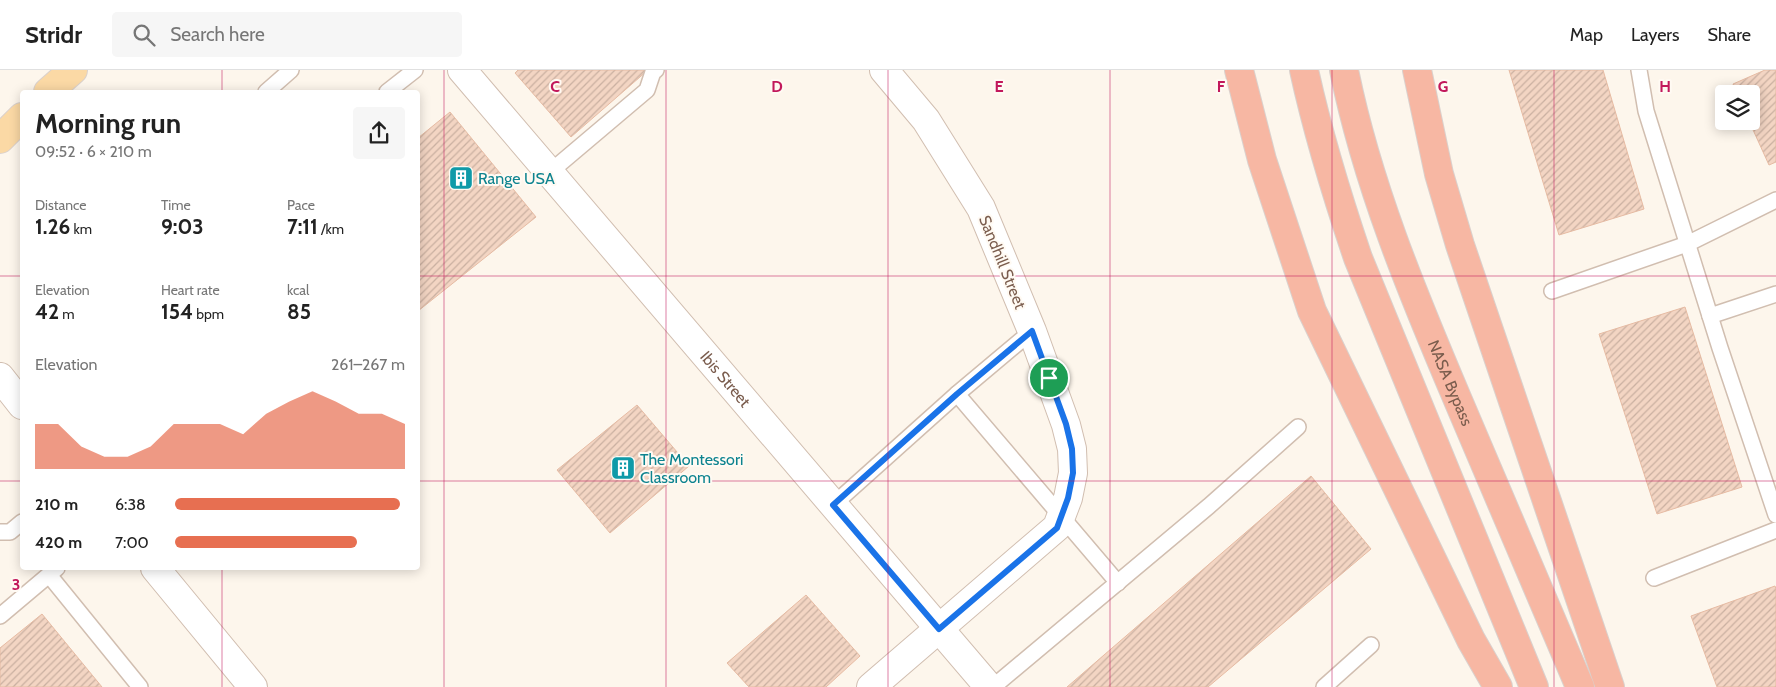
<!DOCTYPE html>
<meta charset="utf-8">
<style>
:root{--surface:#fff;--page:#f6f6f6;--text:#222;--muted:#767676;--line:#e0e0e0;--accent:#e76f51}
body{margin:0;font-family:Cabin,sans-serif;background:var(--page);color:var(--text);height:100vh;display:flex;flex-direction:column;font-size:19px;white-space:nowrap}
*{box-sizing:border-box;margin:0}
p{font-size:16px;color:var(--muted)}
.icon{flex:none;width:28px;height:28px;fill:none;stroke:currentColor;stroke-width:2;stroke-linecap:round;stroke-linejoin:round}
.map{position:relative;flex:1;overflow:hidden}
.drawer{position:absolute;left:20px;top:20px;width:400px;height:480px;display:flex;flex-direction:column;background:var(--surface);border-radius:5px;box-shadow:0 2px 12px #0003}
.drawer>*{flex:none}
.controls{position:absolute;left:1715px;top:15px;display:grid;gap:10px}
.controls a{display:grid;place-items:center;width:45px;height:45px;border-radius:5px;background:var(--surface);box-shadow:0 2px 12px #0003;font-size:25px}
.pin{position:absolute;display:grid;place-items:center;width:42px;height:42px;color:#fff;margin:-21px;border:2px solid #fff;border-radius:50%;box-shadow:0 1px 5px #0007}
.round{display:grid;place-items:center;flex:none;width:52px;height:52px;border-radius:5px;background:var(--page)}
.headline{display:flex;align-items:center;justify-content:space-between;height:85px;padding:0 15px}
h1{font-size:28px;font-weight:700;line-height:38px}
.metrics{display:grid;grid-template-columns:repeat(3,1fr);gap:8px;height:85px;padding:5px 15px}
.metrics div{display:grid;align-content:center}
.metrics b{font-size:21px;font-weight:700}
.metrics small{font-size:14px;font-weight:400}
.metrics p{font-size:14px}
.chart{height:140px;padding:10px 15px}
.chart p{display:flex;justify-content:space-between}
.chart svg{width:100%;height:90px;margin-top:5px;fill:var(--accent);opacity:.7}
ul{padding:0 15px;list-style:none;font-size:16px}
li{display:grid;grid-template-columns:80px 60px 1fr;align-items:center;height:38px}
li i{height:12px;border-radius:6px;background:var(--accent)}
header{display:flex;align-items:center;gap:30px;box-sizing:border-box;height:70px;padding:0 25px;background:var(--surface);border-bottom:1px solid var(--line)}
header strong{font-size:24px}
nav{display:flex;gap:28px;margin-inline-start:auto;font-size:18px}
.search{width:350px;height:45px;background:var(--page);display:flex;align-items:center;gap:12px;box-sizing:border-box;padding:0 18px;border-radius:5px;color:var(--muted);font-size:19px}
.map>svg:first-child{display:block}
.building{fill:url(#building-hatch);stroke:#e6bba3}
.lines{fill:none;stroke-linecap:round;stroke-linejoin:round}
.lane-casing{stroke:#d1beb0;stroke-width:18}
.street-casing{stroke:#d1beb0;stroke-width:30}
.primary-casing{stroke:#dad1cd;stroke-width:30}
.highway-casing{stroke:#dad1cd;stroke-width:30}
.lane{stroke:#fff;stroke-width:15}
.street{stroke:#fff;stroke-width:28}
.primary{stroke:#fbd9a5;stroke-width:28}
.highway{stroke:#f7b7a3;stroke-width:28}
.route-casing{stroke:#fff;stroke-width:10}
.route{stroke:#1a73e8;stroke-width:6}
.grid{fill:none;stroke:#c2185b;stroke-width:1;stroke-opacity:0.55}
.labels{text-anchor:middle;stroke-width:4;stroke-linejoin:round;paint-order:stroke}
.culture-label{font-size:16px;fill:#0d838f;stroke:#fffaf3;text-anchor:start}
.street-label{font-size:16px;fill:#7a5c4d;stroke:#fffaf3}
.grid-label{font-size:16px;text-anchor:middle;font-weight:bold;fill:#c2185b;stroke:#fffaf3;stroke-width:4;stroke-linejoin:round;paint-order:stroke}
</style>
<header>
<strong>Stridr</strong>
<div class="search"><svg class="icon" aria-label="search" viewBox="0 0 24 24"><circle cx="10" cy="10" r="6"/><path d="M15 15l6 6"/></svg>Search here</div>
<nav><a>Map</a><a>Layers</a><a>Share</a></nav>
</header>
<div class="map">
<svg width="1776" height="617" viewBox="0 0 1776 617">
<defs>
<pattern id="building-hatch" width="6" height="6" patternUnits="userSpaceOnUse" patternTransform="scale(1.25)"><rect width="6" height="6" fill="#f3d5c3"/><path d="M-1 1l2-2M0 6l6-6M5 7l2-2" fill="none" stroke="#cab0a1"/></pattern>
</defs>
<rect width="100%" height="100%" fill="#fdf6ec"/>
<g class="building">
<path d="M 518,0 L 648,0 L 571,67 L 515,3 Z"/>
<path d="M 1509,0 L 1603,0 L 1644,139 L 1559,165 Z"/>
<path d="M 1765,0 L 1776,0 L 1776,92 L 1769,95 L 1749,51 L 1751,51 L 1751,24 L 1737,24 L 1733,14 Z"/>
<path d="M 450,42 L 536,147 L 418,241 L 418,68 Z"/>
<path d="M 1685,237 L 1742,417 L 1657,444 L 1599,264 Z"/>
<path d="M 637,335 L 689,396 L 610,463 L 557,400 Z"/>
<path d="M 1311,406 L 1371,479 L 1208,617 L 1067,617 Z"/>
<path d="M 1775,516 L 1776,519 L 1776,617 L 1717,617 L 1691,546 Z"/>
<path d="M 806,525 L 860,586 L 826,617 L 749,617 L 727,593 Z"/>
<path d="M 42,544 L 102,617 L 0,617 L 0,578 Z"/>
</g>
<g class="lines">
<defs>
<g id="lane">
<path d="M 1639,0 L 1646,41 L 1720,278 L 1776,445"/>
<path d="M 266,22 L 291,0"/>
<path d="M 387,22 L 415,0"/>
<path d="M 550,102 L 647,20 L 653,2 L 656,0"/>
<path d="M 1552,221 L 1687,174 L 1776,130"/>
<path d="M 1710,246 L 1776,224"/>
<path d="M 1032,261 L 957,324 L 1118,513"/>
<path d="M 833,435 L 957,324"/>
<path d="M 0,462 L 10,462 L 22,452"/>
<path d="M 49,505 L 140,617"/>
<path d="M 1654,508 L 1776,460"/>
<path d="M 0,546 L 57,498"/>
<path d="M 993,617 L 1209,436 L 1298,357"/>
<path d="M 1324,617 L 1371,575"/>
</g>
<g id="street">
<path id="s1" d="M 462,0 L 989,617"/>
<path d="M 0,307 L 22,335"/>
<path d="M 155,498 L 253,617"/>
<path d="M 871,617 L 1057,457 L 1068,428 L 1073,403 L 1072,379 L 1066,355 L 1032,261 L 981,138 L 926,50 L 884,0"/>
</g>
<g id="primary">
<path d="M 48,22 L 73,0"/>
<path d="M 0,69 L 22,47"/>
</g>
<g id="highway">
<path d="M 1239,0 L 1262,90 L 1312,241 L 1471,570 L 1498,617"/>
<path d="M 1304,0 C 1318,64 1337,126 1358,188 L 1534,617"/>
<path id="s2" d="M 1344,0 C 1367,114 1412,222 1457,328 C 1498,424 1539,521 1580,617"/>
<path d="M 1417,0 L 1439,104 L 1460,175 L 1610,617"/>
</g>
</defs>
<use href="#lane" class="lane-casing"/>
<use href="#street" class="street-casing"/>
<use href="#primary" class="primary-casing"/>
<use href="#highway" class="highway-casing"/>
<use href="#lane" class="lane"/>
<use href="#street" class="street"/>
<use href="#primary" class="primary"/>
<use href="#highway" class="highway"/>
</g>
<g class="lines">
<defs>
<path id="route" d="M 1032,261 L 1066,354 L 1072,379 L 1073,403 L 1068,428 L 1057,458 L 939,559 L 833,435 L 957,324 Z"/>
</defs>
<use href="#route" class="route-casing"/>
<use href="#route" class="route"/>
</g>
<path class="grid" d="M 222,0 L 222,22M 444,0 L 444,617M 666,0 L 666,617M 888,0 L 888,617M 1110,0 L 1110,617M 1332,0 L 1332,617M 1554,0 L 1554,617M 0,206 L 22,206M 418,206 L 1776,206M 0,411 L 22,411M 418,411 L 1776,411M 222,498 L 222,617"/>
<defs>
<symbol id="building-square" viewBox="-11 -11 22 22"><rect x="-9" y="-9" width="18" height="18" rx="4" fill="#0f9aa8" stroke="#fffaf3"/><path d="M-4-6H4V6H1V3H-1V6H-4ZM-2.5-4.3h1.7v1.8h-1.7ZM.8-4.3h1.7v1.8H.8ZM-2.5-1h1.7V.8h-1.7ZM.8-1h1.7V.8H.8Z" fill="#fff"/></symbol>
</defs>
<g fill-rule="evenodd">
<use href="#building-square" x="447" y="94" width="28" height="28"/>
<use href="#building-square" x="609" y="384" width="28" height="28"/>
</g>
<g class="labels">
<g class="culture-label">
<text x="478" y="114">Range USA</text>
<text x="640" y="395">The Montessori<tspan x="640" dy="18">Classroom</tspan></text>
</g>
<g class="street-label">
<text transform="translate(1003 192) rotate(68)" y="6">Sandhill Street</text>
<text dy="6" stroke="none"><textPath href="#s1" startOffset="406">Ibis Street</textPath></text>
<text dy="6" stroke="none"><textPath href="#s2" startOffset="331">NASA Bypass</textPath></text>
</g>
</g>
<g class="grid-label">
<text x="555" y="22">C</text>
<text x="777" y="22">D</text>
<text x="999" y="22">E</text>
<text x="1221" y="22">F</text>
<text x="1443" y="22">G</text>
<text x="1665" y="22">H</text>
<text x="16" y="520">3</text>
</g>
</svg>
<div class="controls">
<a><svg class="icon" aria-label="layers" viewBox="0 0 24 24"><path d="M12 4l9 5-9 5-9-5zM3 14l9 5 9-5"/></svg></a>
</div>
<div class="pin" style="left:1049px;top:308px;background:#1e9e55"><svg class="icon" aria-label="arrive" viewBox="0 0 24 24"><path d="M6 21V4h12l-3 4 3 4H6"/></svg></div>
<section class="drawer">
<div class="headline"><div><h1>Morning run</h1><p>09:52 · 6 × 210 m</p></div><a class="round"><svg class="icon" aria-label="share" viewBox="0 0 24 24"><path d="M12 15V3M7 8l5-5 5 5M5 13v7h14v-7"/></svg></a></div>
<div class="metrics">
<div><p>Distance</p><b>1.26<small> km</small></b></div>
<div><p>Time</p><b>9:03</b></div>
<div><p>Pace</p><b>7:11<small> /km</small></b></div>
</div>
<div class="metrics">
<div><p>Elevation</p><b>42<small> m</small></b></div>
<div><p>Heart rate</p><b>154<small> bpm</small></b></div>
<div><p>kcal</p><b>85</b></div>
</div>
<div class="chart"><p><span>Elevation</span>261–267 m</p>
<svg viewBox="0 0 160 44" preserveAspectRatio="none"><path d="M0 44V22L10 22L20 33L30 38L40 38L50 33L60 22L70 22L80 22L90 27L100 17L110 11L120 6L130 11L140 17L150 17L160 22V44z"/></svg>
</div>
<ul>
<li><b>210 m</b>6:38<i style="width:98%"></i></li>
<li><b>420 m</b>7:00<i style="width:79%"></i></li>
</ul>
</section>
</div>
